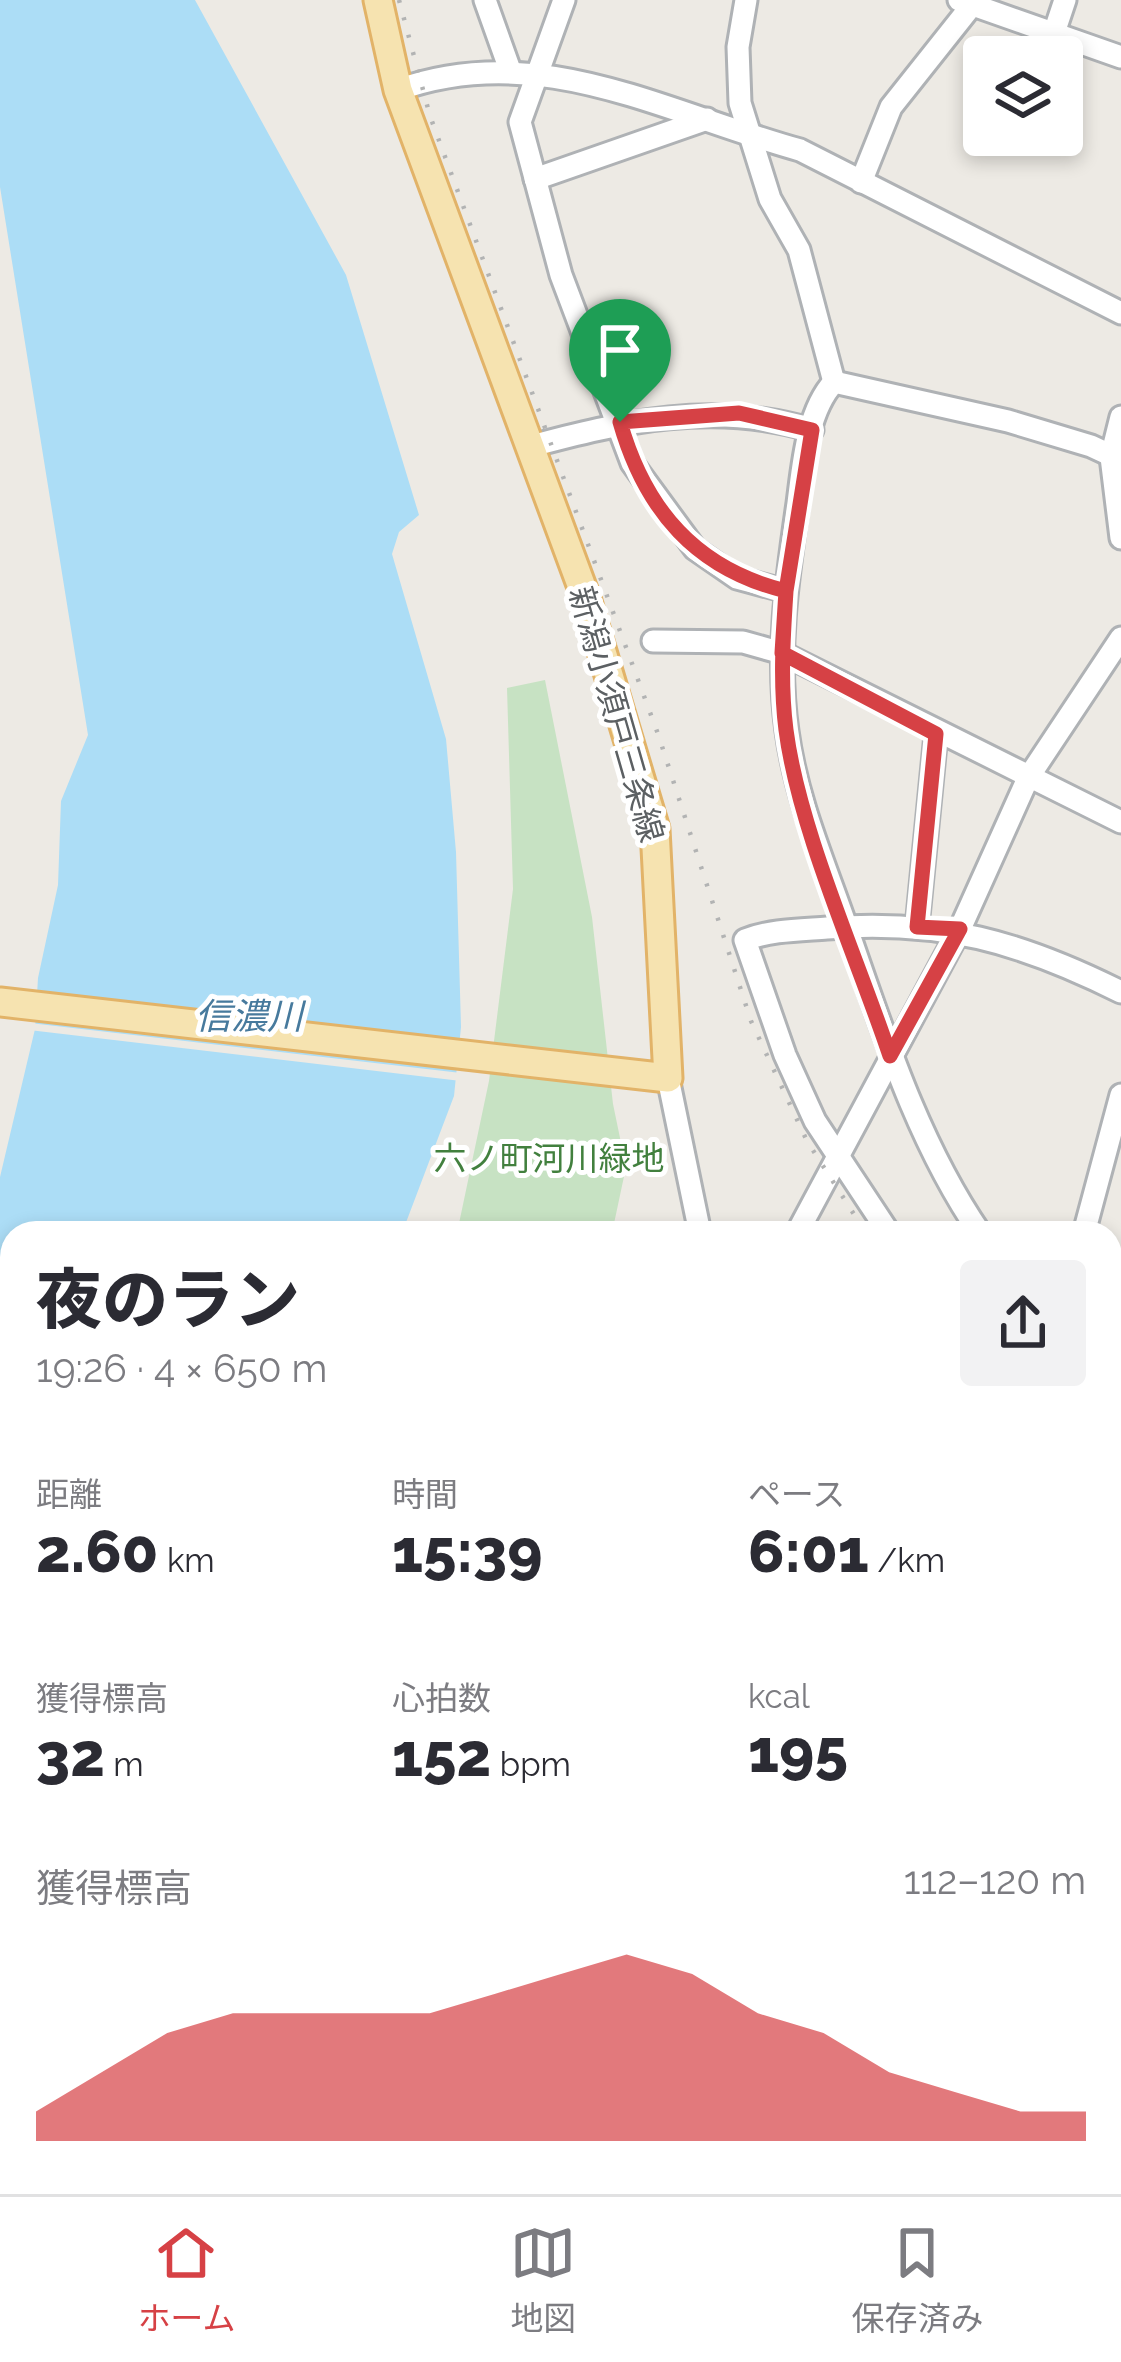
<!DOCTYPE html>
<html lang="ja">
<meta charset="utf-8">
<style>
:root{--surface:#fff;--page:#f2f2f3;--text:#2b2b33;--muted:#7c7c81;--line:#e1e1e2;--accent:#d64145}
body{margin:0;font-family:Raleway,"Noto Sans JP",sans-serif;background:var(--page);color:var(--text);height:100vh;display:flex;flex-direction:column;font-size:45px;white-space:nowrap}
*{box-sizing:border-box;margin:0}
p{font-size:39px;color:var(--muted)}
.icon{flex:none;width:66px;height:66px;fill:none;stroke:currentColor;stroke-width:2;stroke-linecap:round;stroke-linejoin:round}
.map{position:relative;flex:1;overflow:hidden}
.sheet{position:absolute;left:0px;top:1221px;width:1122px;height:975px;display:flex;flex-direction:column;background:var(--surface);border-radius:36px 36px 0 0;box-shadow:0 6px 18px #0003}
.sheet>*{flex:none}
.controls{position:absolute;left:963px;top:36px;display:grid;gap:24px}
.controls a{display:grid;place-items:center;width:120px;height:120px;border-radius:12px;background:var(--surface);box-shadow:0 6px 18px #0003;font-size:60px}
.pin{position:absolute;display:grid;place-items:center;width:102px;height:102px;color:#fff;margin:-123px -51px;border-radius:50% 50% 50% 0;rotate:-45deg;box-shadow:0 0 12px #0007}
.pin .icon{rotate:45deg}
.round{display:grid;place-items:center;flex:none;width:126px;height:126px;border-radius:12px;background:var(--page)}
.headline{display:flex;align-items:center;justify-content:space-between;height:204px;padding:0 36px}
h1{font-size:66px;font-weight:800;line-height:90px}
.stats{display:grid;grid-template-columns:repeat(3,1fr);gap:18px;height:204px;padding:12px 36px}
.stats div{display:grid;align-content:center}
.stats b{font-size:60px;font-weight:800}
.stats small{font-size:33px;font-weight:400}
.stats p{font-size:33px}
.chart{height:336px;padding:24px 36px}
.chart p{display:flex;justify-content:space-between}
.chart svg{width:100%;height:216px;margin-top:12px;fill:var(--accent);opacity:.7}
.menu{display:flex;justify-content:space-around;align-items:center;height:168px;border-top:3px solid var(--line);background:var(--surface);font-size:33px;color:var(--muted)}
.menu a{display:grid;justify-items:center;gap:6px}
.menu .selected{color:var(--accent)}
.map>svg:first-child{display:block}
.green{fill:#c7e2c3}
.water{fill:#acddf6}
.pier{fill:#edeae4}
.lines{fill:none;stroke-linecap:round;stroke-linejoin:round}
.minor-casing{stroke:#afb2b5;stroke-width:27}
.major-casing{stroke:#e2b368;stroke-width:33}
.minor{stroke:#fff;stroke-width:21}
.major{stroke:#f6e3b0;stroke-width:27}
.rail{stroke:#b2b3b3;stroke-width:4.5;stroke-dasharray:3 15;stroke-linecap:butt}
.route-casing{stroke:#fff;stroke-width:24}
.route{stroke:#d64145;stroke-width:15}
.labels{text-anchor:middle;stroke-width:10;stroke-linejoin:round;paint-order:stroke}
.street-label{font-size:33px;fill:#5c6063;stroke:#fff}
.park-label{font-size:33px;fill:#42803e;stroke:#fff}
.water-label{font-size:36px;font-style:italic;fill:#477a9d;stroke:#fff}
</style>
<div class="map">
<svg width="1121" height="2194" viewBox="0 0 1121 2194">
<rect width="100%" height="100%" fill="#edeae4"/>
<path class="green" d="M 545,680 L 592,917 L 613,1104 L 626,1167 L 612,1233 L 457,1233 L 489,1081 L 513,889 L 507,688 Z"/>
<g class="water">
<path d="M 0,0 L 195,0 L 346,275 L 419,515 L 399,532 L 392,554 L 446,739 L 456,852 L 461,1027 L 454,1096 L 402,1233 L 12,1233 L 12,2109 L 0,2119 L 0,1177 L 35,1029 L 38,978 L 58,885 L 61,801 L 88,735 L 0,187 Z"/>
<path d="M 147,2184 L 369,2184 L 380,2194 L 153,2194 Z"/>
</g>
<path class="pier" d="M 30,1023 L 461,1073 L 461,1081 L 29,1030 Z"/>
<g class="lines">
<defs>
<g id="minor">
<path d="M 485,0 L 510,70"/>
<path d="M 564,0 L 520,122 L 561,275 L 632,463 L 695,549 L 737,578 L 786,591"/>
<path d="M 746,0 L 738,47 L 740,103 L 770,199 L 799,250 L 834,382"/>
<path d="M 959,0 L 1121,57"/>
<path d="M 1054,33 L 1065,0"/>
<path d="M 398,90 C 539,39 665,113 800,150 L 1121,313"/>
<path d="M 535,179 L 707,119"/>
<path d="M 861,182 L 891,107 L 972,5"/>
<path d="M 834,382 C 807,411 803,465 798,503 C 787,579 776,655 787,731 C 796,798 823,860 845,923 C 882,1028 916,1140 980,1233"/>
<path d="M 834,382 L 1008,421 L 1091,446 L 1121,460"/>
<path d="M 1121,417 L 1111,457 L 1121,538"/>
<path d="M 528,447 C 624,421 714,401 812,430"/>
<path d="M 653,641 L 743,642 L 782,653 L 1121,822"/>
<path d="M 917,927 L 936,734"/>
<path d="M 668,1078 L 700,1233"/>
<path d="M 797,1233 L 960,929 L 1028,778 L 1121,638"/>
<path d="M 889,1233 L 815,1121 L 785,1055 L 745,940 C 770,930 800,930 827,928 C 940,919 1021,942 1121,992"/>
<path d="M 1084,1233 L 1121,1095"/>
<path d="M 1110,1273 L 1121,1275"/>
<path d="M 1110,1427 L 1121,1434"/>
<path d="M 1110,1822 L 1118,1823 L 1121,1811"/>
<path d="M 1110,1995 L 1121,1999"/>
<path d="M 1110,2148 L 1121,2156"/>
<path d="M 501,2184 L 510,2194"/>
<path d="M 556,2184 L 579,2194"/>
<path d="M 858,2184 L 869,2194"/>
<path d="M 448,2194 L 452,2184"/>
<path d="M 657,2194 L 659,2184"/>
</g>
<path id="major" d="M 0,1002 L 668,1078 L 655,829 L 586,598 L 398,90 L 378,0"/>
</defs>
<use href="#minor" class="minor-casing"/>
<use href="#major" class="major-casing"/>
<use href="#minor" class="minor"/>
<use href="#major" class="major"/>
<g class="rail">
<path d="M 399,0 L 430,116 L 658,734 L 751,1021 L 807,1141 L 866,1233"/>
<path d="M 1110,1459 L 1121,1466"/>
</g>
</g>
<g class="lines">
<defs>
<path id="route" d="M 620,422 C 645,510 696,569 786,591 C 783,637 780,683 786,730 C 799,830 857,957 890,1056 L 960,929 L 917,927 L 936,734 L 782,653 L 786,591 L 812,430 L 739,413 L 620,422"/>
</defs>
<use href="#route" class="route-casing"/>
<use href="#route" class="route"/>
</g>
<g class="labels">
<g class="street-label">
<text transform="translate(617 714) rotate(74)" y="12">新潟小須戸三条線</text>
</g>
<g class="park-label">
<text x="549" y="1170">六ノ町河川緑地</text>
</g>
<g class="water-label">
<text x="249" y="1029">信濃川</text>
</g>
</g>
</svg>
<div class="controls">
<a><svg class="icon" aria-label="layers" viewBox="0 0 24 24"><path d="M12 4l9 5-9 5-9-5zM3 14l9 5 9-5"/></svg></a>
</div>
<div class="pin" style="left:620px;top:422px;background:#1e9e55"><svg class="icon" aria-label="arrive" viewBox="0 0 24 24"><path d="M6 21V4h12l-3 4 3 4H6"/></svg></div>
<section class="sheet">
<div class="headline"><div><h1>夜のラン</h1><p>19:26 · 4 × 650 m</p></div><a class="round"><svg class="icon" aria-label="share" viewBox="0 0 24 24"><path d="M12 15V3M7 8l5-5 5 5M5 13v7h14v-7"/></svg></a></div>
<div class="stats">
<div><p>距離</p><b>2.60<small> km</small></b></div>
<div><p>時間</p><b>15:39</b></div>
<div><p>ペース</p><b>6:01<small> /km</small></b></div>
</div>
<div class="stats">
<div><p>獲得標高</p><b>32<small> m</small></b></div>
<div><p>心拍数</p><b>152<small> bpm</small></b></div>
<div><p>kcal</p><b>195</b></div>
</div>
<div class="chart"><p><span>獲得標高</span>112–120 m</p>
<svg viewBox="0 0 160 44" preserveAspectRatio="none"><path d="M0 44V38L10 30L20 22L30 18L40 18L50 18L60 18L70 14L80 10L90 6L100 10L110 18L120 22L130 30L140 34L150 38L160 38V44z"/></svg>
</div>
</section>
</div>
<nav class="menu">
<a class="selected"><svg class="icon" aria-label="home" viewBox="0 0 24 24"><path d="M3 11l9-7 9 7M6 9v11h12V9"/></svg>ホーム</a>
<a><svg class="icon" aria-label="map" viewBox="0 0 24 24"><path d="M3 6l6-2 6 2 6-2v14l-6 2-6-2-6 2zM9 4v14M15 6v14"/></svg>地図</a>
<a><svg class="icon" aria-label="saved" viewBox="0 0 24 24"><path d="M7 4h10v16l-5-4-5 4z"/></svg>保存済み</a>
</nav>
